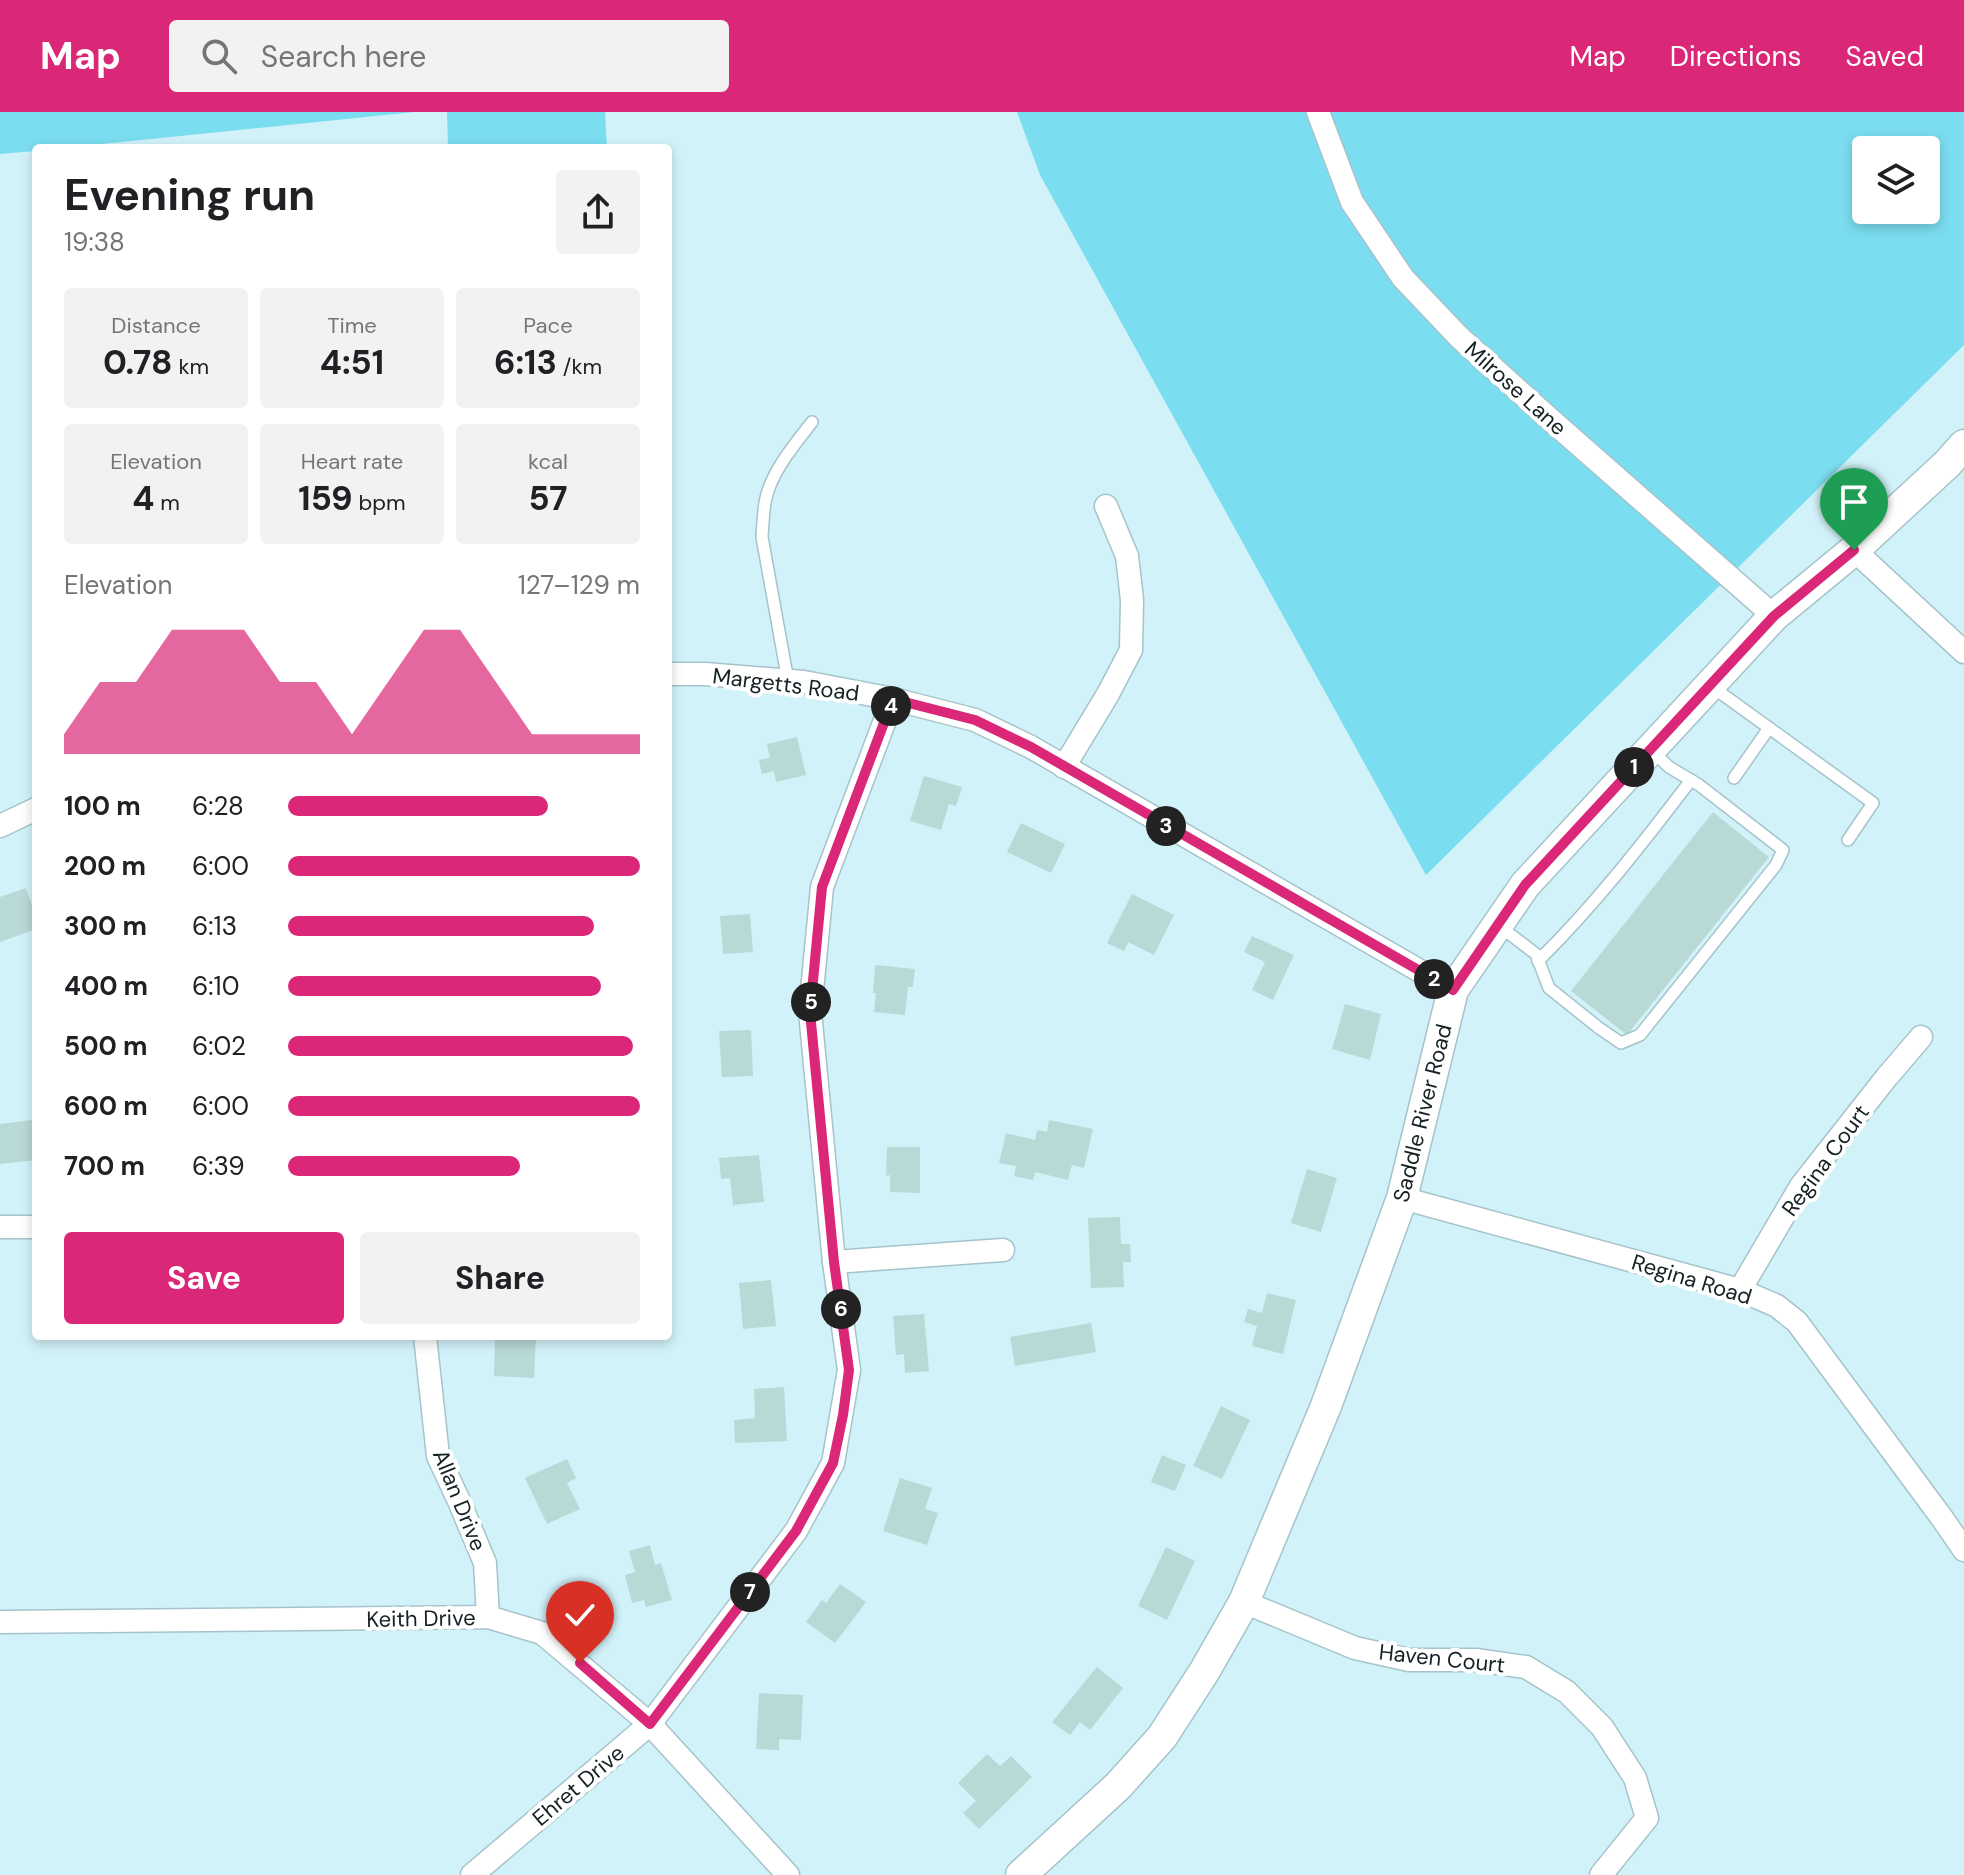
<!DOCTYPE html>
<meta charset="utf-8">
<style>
:root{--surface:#fff;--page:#f2f2f2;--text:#202124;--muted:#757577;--accent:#db2777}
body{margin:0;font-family:"DM Sans",sans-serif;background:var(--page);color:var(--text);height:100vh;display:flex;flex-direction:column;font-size:30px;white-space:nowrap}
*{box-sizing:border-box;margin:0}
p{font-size:26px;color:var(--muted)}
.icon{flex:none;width:44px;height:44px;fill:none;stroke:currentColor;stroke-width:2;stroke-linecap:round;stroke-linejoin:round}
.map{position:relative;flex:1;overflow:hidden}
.panel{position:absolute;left:32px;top:32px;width:640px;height:1196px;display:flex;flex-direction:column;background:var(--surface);border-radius:8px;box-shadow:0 4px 12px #0003}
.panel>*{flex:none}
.buttons{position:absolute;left:1852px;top:24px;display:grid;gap:16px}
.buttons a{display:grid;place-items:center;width:88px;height:88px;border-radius:8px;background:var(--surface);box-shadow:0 4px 12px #0003;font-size:40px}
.pin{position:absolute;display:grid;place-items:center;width:68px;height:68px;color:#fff;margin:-82px -34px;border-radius:50% 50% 50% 0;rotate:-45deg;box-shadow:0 0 8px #0007}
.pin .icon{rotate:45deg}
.km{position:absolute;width:40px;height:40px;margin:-20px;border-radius:50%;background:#222;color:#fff;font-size:22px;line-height:40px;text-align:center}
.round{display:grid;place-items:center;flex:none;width:84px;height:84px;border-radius:8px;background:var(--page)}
.overview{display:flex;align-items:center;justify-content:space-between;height:136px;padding:0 32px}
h1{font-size:44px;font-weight:700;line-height:60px}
.metrics{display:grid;grid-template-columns:repeat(3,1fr);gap:12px;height:136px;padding:8px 32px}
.metrics div{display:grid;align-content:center;border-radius:8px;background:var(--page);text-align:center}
.metrics b{font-size:34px;font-weight:700}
.metrics small{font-size:22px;font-weight:400}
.metrics p{font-size:22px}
.chart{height:224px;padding:16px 32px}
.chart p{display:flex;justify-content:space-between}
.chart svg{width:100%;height:144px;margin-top:8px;fill:var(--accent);opacity:.7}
.primary-button{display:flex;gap:16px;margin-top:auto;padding:16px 32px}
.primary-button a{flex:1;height:92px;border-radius:8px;background:var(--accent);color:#fff;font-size:32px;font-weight:700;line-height:92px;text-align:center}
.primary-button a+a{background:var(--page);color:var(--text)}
ul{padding:0 32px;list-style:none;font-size:26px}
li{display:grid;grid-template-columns:128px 96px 1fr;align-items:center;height:60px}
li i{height:20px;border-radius:10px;background:var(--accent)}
header{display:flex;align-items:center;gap:48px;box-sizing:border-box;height:112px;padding:0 40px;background:var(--accent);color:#fff}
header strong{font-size:38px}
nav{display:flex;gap:44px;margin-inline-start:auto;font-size:28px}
.search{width:560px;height:72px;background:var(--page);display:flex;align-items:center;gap:20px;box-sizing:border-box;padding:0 28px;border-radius:8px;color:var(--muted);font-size:30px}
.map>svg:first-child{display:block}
.green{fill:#7bddf0;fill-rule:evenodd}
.building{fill:#b9d9d7}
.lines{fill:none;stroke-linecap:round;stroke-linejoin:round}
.service-casing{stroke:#a5c3ca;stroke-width:14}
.minor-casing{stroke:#a5c3ca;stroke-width:25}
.secondary-casing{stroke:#a5c3ca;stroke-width:33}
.service{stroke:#fff;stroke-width:11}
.minor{stroke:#fff;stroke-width:22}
.secondary{stroke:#fff;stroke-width:30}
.route-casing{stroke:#fff;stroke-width:16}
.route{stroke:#db2777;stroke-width:10}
.labels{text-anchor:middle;stroke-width:8;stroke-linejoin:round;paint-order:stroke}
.street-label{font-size:22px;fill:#152123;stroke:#fff}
</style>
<header>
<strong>Map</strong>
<div class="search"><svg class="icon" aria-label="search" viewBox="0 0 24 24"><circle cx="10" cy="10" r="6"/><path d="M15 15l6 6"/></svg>Search here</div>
<nav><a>Map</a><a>Directions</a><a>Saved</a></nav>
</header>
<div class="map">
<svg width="1964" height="1763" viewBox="0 0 1964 1763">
<rect width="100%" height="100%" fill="#d2f2f9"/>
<g class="green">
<path d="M 0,0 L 414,0 L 63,36 L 36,36 L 36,39 L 0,42 Z"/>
<path d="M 447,0 L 605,0 L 607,36 L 448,36 Z"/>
<path d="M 1017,0 L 1964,0 L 1964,233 L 1426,763 L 1040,63 ZM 1866,38 L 1926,38 L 1926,98 L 1866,98 Z"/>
</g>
<g class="building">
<path d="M 797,625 L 806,663 L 776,670 L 774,659 L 762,662 L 759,648 L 770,646 L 767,632 Z"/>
<path d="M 924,664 L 962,675 L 956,694 L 949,692 L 941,718 L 910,709 Z"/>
<path d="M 1713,700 L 1769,745 L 1627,923 L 1571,879 Z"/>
<path d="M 1021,711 L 1065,732 L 1051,761 L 1007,740 Z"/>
<path d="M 26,776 L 36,806 L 36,817 L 0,830 L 0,785 Z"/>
<path d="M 1132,782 L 1174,803 L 1154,843 L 1128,830 L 1124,839 L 1107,831 Z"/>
<path d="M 750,802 L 753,840 L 723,842 L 720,804 Z"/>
<path d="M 1252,824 L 1294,843 L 1273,888 L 1252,878 L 1265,850 L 1244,840 Z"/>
<path d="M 875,853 L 915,857 L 913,875 L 908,875 L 905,903 L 874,900 L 876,881 L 873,881 Z"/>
<path d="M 1345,892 L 1381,902 L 1370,948 L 1332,937 Z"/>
<path d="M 751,918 L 753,964 L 722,965 L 719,919 Z"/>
<path d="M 32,1008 L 36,1048 L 0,1052 L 0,1012 Z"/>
<path d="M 1049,1008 L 1093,1017 L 1084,1056 L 1072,1053 L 1068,1068 L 1035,1060 L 1033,1068 L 1014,1064 L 1016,1054 L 999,1051 L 1006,1021 L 1035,1028 L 1037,1018 L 1047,1020 Z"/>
<path d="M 887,1035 L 920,1035 L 920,1081 L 890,1080 L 890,1063 L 886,1064 Z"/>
<path d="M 759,1043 L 764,1090 L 733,1093 L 730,1066 L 721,1067 L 719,1046 Z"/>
<path d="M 1307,1057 L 1337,1066 L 1321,1120 L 1291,1111 Z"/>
<path d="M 1120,1105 L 1121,1132 L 1130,1132 L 1131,1150 L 1123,1150 L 1124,1175 L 1091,1176 L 1088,1106 Z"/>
<path d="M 771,1168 L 776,1214 L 743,1217 L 739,1171 Z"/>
<path d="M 1267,1181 L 1296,1188 L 1283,1242 L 1252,1234 L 1257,1214 L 1244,1210 L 1248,1197 L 1262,1201 Z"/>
<path d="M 924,1202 L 929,1259 L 905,1261 L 904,1242 L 896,1243 L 893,1204 Z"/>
<path d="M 1091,1211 L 1096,1240 L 1015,1254 L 1010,1225 Z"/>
<path d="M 495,1224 L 536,1226 L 534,1266 L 494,1264 Z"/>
<path d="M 784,1275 L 787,1329 L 735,1331 L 734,1308 L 755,1306 L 754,1277 Z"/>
<path d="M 1221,1294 L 1250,1308 L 1222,1367 L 1193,1354 Z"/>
<path d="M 1162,1343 L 1186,1353 L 1175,1379 L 1151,1370 Z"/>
<path d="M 567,1347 L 576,1366 L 567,1371 L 580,1397 L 547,1412 L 525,1366 Z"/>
<path d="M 900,1366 L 932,1376 L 925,1397 L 938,1401 L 927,1433 L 883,1419 Z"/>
<path d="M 650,1433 L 655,1453 L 661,1451 L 672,1488 L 646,1495 L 644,1488 L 632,1491 L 625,1463 L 635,1460 L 629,1439 Z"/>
<path d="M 1166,1435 L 1195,1449 L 1167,1508 L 1138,1494 Z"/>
<path d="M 840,1472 L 866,1490 L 835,1531 L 806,1510 L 822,1488 L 826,1491 Z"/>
<path d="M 1097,1555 L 1123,1576 L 1090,1618 L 1080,1610 L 1070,1623 L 1052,1610 Z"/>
<path d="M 759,1581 L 803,1583 L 801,1628 L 779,1627 L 779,1638 L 756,1637 Z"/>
<path d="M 987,1642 L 1000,1654 L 1011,1644 L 1032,1665 L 979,1717 L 963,1701 L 976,1689 L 958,1671 Z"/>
</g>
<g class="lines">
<defs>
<g id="service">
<path d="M 788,569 L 762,425 C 763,412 763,399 766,386 C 772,359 795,332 812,310"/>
<path d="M 1711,574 L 1873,691 L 1848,728"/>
<path d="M 1734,666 L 1769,616"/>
<path d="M 1498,813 L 1536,842 L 1549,876 L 1599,916 L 1621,931 L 1640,923 L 1776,753 L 1783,738 L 1699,673 L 1669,655 L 1651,638"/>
<path d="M 1538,849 C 1594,794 1643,731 1691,668"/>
</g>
<g id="minor">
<path d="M 1318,0 L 1352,90 L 1403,166 L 1459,225 L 1552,309 L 1774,504"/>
<path d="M 1854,438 L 1964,540"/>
<path d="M 668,562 L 705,562 L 804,570 L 893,587 L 975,608 L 1031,635 L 1453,878"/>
<path d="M 1064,655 L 1108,582 L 1131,538 L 1132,488 L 1127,444 L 1106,394"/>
<path d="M 0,714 L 36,697"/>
<path d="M 1402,1086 L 1740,1178 L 1777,1194 L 1797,1210 L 1942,1406 L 1964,1438"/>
<path d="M 0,1115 L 36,1115"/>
<path d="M 834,1150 L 1003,1138"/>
<path d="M 1740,1178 L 1801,1074 L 1886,966 L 1921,925"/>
<path d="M 425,1224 L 438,1344 L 459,1389 L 485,1451 L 488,1505"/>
<path d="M 1244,1490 L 1355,1536 L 1409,1548 L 1476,1548 L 1526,1555 L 1567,1580 L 1602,1615 L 1635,1666 L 1647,1706 L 1601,1763"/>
<path d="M 0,1510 L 488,1505 L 542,1521 L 650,1612 L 788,1763"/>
<path d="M 472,1763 L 650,1612 L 796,1419 L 833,1351 L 849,1258 L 834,1150 L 810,900 L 822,775 L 893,587"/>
</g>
<path id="secondary" d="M 1021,1763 L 1118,1674 L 1162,1625 L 1204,1560 L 1244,1490 L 1326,1294 L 1402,1086 L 1453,878 L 1525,773 L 1774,504 L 1854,438 L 1947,352 L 1964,333"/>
</defs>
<use href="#service" class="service-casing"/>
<use href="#minor" class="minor-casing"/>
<use href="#secondary" class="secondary-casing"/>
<use href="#service" class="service"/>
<use href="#minor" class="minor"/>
<use href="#secondary" class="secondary"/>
</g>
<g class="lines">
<defs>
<path id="route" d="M 580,1551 L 650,1612 L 796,1419 L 833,1351 L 843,1303 L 849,1258 L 834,1150 L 810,900 L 822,775 L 893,587 L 975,608 L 1031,635 L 1453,878 L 1525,773 L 1774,504 L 1854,438"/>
</defs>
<use href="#route" class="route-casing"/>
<use href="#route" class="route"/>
</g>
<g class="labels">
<g class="street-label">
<text transform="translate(1516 276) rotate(42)" y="8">Milrose Lane</text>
<text transform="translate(786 572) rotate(7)" y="8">Margetts Road</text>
<text transform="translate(1422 1001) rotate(-76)" y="8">Saddle River Road</text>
<text transform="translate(1825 1048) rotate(-54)" y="8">Regina Court</text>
<text transform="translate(1692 1167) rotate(17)" y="8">Regina Road</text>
<text transform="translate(460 1388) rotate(68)" y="8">Allan Drive</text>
<text transform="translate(421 1506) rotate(-1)" y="8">Keith Drive</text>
<text transform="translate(1442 1546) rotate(6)" y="8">Haven Court</text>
<text transform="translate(578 1673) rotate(-40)" y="8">Ehret Drive</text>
</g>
</g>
</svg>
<div class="buttons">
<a><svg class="icon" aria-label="layers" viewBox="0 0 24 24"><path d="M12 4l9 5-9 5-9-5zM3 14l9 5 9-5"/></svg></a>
</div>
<div class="pin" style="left:1854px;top:438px;background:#1e9e55"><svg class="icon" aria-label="arrive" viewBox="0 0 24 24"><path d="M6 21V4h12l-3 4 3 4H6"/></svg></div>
<div class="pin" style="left:580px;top:1551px;background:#d93025"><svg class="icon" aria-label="check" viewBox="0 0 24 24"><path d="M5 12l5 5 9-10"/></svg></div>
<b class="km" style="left:1634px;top:655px">1</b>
<b class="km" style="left:1434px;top:867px">2</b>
<b class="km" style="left:1166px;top:714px">3</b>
<b class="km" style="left:891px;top:594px">4</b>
<b class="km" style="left:811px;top:890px">5</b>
<b class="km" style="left:841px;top:1197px">6</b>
<b class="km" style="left:750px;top:1480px">7</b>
<section class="panel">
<div class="overview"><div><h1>Evening run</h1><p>19:38</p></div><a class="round"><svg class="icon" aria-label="share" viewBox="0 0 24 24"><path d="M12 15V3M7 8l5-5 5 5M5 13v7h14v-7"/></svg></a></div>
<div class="metrics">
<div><p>Distance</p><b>0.78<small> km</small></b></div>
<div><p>Time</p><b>4:51</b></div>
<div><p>Pace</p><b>6:13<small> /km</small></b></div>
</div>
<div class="metrics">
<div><p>Elevation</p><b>4<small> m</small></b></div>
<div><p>Heart rate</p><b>159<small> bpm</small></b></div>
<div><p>kcal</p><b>57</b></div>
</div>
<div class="chart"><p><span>Elevation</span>127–129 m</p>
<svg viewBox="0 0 160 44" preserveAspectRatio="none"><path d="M0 44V38L10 22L20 22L30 6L40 6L50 6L60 22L70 22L80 38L90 22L100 6L110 6L120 22L130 38L140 38L150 38L160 38V44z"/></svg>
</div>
<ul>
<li><b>100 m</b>6:28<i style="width:74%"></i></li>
<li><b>200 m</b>6:00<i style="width:100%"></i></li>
<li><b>300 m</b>6:13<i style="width:87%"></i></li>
<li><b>400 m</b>6:10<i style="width:89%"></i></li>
<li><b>500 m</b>6:02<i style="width:98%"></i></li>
<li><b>600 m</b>6:00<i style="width:100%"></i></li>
<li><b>700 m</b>6:39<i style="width:66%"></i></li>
</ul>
<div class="primary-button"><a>Save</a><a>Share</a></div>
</section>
</div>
